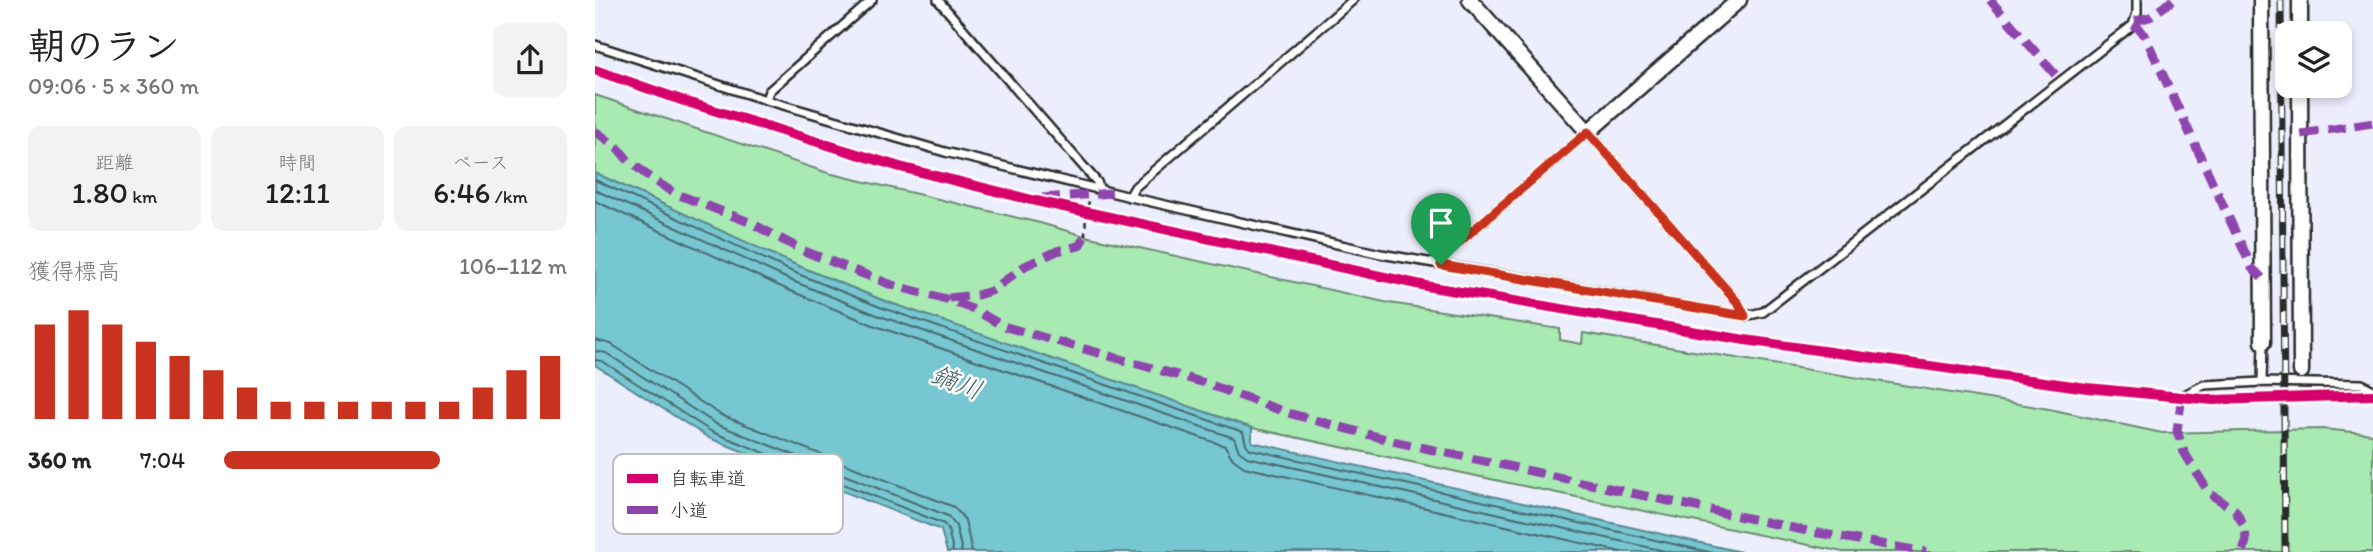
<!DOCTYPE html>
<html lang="ja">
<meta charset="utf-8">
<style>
:root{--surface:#fff;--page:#f2f2f2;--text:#222;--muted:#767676;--accent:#c8321e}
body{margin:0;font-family:Itim,"Klee One",sans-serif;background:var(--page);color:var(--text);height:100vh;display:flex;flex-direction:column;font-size:26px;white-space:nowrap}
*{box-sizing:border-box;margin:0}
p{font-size:23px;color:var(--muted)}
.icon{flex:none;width:38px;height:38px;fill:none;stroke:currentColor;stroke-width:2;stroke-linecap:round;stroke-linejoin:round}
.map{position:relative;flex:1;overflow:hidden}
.panel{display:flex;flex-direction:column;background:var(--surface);width:595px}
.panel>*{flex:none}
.tools{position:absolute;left:1680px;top:21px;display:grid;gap:14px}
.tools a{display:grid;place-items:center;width:77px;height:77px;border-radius:14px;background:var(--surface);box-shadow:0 4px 10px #0003;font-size:35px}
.pin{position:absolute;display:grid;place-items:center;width:60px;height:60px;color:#fff;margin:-72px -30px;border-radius:50% 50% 50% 0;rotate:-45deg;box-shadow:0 0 7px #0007}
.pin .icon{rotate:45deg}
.round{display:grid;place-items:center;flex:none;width:74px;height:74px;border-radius:14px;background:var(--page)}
.head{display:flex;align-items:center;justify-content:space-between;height:119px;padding:0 28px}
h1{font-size:38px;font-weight:600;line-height:52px}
.figures{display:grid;grid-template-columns:repeat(3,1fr);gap:10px;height:119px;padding:7px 28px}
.figures div{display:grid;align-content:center;border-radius:14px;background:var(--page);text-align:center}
.figures b{font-size:30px;font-weight:600}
.figures small{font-size:19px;font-weight:400}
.figures p{font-size:19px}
.chart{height:196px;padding:14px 28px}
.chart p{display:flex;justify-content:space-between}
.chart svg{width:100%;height:126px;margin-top:7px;stroke:var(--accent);stroke-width:6}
ul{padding:0 28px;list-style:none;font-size:23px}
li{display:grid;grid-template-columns:112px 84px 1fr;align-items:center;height:52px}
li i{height:18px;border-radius:9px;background:var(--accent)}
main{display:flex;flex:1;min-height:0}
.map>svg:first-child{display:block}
.green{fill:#a9eab3;stroke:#6a8a6f;stroke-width:2}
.water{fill:#77c7d3;stroke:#598990;stroke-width:2}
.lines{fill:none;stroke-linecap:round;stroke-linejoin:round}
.shore{stroke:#49696e;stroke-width:2}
.service-casing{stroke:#2b2b2b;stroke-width:12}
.minor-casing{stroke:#2b2b2b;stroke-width:19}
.path{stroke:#2b2b2b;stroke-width:2.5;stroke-dasharray:5 5;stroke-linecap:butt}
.service{stroke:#fff;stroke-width:7}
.minor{stroke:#fff;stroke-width:14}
.rail-casing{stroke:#2b2b2b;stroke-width:7}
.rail{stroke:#fff;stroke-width:4.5;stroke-dasharray:13;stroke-linecap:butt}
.quiet{stroke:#8e44ad;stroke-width:9;stroke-dasharray:18 9;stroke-linecap:butt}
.cycleway-casing{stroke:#fff;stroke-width:15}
.cycleway{stroke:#d6006c;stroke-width:10}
.route-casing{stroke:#fff;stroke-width:14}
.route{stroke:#c8321e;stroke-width:9}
.labels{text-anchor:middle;stroke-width:5;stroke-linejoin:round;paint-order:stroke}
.water-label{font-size:26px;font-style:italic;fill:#466266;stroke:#fff}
.key{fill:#fff;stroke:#bfbfbf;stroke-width:2}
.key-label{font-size:19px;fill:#2b2b2b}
</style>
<main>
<section class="panel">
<div class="head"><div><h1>朝のラン</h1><p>09:06 · 5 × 360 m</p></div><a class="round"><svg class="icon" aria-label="share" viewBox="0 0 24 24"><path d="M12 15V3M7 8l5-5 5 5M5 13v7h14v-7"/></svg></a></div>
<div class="figures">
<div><p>距離</p><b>1.80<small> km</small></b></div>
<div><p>時間</p><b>12:11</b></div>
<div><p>ペース</p><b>6:46<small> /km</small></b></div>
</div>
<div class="chart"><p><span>獲得標高</span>106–112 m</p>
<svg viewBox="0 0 160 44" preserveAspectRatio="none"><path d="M5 44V11M15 44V6M25 44V11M35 44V17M45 44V22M55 44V27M65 44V33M75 44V38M85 44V38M95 44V38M105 44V38M115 44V38M125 44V38M135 44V33M145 44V27M155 44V22"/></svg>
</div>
<ul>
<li><b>360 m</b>7:04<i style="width:63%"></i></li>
</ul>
</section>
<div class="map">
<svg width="1778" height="552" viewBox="0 0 1778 552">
<rect width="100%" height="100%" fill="#eceefd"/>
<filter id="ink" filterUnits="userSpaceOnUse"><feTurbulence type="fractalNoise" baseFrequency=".0143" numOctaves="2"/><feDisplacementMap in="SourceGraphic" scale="14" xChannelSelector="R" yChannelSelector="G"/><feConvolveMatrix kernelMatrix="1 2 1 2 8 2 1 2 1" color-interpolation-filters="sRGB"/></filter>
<g filter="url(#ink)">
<path class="green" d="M 0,95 L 233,173 L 445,223 L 490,236 L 794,303 L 965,329 L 965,340 L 987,344 L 988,333 L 1454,409 L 1567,433 L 1727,429 L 1778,434 L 1778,552 L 1248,552 L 933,487 L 657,428 L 486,370 L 287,300 L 201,265 L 0,173 Z"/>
<path class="water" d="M 0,173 L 201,265 L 287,300 L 657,428 L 657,442 L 1146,552 L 352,552 L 346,530 L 114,438 L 0,365 Z"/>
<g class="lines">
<g class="shore">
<path d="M 0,180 L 198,272 L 285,307 L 648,432 L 651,444 L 655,449 L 1114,552"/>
<path d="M 0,190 L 195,280 L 282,315 L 639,438 L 644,451 L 652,457 L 1074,552"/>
<path d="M 0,201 L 191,289 L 278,325 L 630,446 L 638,459 L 649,467 L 1026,552"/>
<path d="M 0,340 L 16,344 L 126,415 L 359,507 L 370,520 L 377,552"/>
<path d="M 0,351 L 11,353 L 121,424 L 353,516 L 361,526 L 367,552"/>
<path d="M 0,360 L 7,361 L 117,432 L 349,524 L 353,529 L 358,552"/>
</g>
<defs>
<g id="service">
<path d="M 343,0 L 502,182 L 505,190"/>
<path d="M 0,45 L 171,100 L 350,152 L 548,200 L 786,254 L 1150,316 L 1168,312 L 1538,25 L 1542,13 L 1542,0"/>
<path d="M 171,100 L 174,91 L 277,0"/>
<path d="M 534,197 L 540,187 L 758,0"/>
<path d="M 846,265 L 848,256 L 993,132 L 1144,304 L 1150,316"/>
<path d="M 1667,382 L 1668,342"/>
<path d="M 1587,396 L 1609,385 L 1667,382 L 1767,384 L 1778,390"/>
</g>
<g id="minor">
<path d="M 875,0 L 993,132 L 1144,0"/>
<path d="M 1666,0 L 1668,342"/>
<path d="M 1705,0 L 1705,33"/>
<path d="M 1705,86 L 1706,371"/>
</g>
</defs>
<use href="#service" class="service-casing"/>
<use href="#minor" class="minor-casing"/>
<path class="path" d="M 490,236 L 491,212 L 495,198"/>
<use href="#service" class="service"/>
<use href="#minor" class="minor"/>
<defs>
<path id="rail" d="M 1686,0 L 1690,552"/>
</defs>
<use href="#rail" class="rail-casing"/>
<use href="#rail" class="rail"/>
<g class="quiet">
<path d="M 1395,0 L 1465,80"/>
<path d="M 1540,21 L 1555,17 L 1578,0"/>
<path d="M 1538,25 L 1545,29 L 1550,36 L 1657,268 L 1667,278"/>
<path d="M 0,131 L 22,147 L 32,159 L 54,177 L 79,193 L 154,222 L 209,251 L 297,285 L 351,299 L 382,311 L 408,326 L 610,383 L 693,413 L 802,442 L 1212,531 L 1331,552"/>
<path d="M 1706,134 L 1778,123"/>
<path d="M 447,198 L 517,193"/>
<path d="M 354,298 L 382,295 L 396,291 L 430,266 L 462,251 L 484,246 L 490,236"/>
<path d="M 1587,396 L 1582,431 L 1589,452 L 1614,493 L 1640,510 L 1650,528 L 1651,541 L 1648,552"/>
</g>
<defs>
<path id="cycleway" d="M 0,70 L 92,102 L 305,167 L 441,201 L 831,286 L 1150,340 L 1492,388 L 1618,400 L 1778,395"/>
</defs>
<use href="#cycleway" class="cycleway-casing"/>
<use href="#cycleway" class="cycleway"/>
</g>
</g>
<g class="lines" filter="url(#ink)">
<defs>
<path id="route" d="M 993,132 L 1144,304 L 1150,316 L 846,265 L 848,256 Z"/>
</defs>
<use href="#route" class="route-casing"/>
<use href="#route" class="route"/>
</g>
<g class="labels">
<g class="water-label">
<text transform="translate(362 382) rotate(21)" y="9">鏑川</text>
</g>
</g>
<rect x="18" y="454" width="230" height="80" rx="10" class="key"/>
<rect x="32" y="474" width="31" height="9" fill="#d6006c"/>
<rect x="32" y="506" width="31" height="8" fill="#8e44ad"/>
<g class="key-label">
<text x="75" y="485">自転車道</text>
<text x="75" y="517">小道</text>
</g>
</svg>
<div class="tools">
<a><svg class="icon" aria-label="layers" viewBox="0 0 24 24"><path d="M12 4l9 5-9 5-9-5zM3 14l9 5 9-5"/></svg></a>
</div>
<div class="pin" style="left:846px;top:265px;background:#1e9e55"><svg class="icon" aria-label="arrive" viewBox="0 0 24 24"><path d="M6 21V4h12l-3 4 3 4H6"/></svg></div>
</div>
</main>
